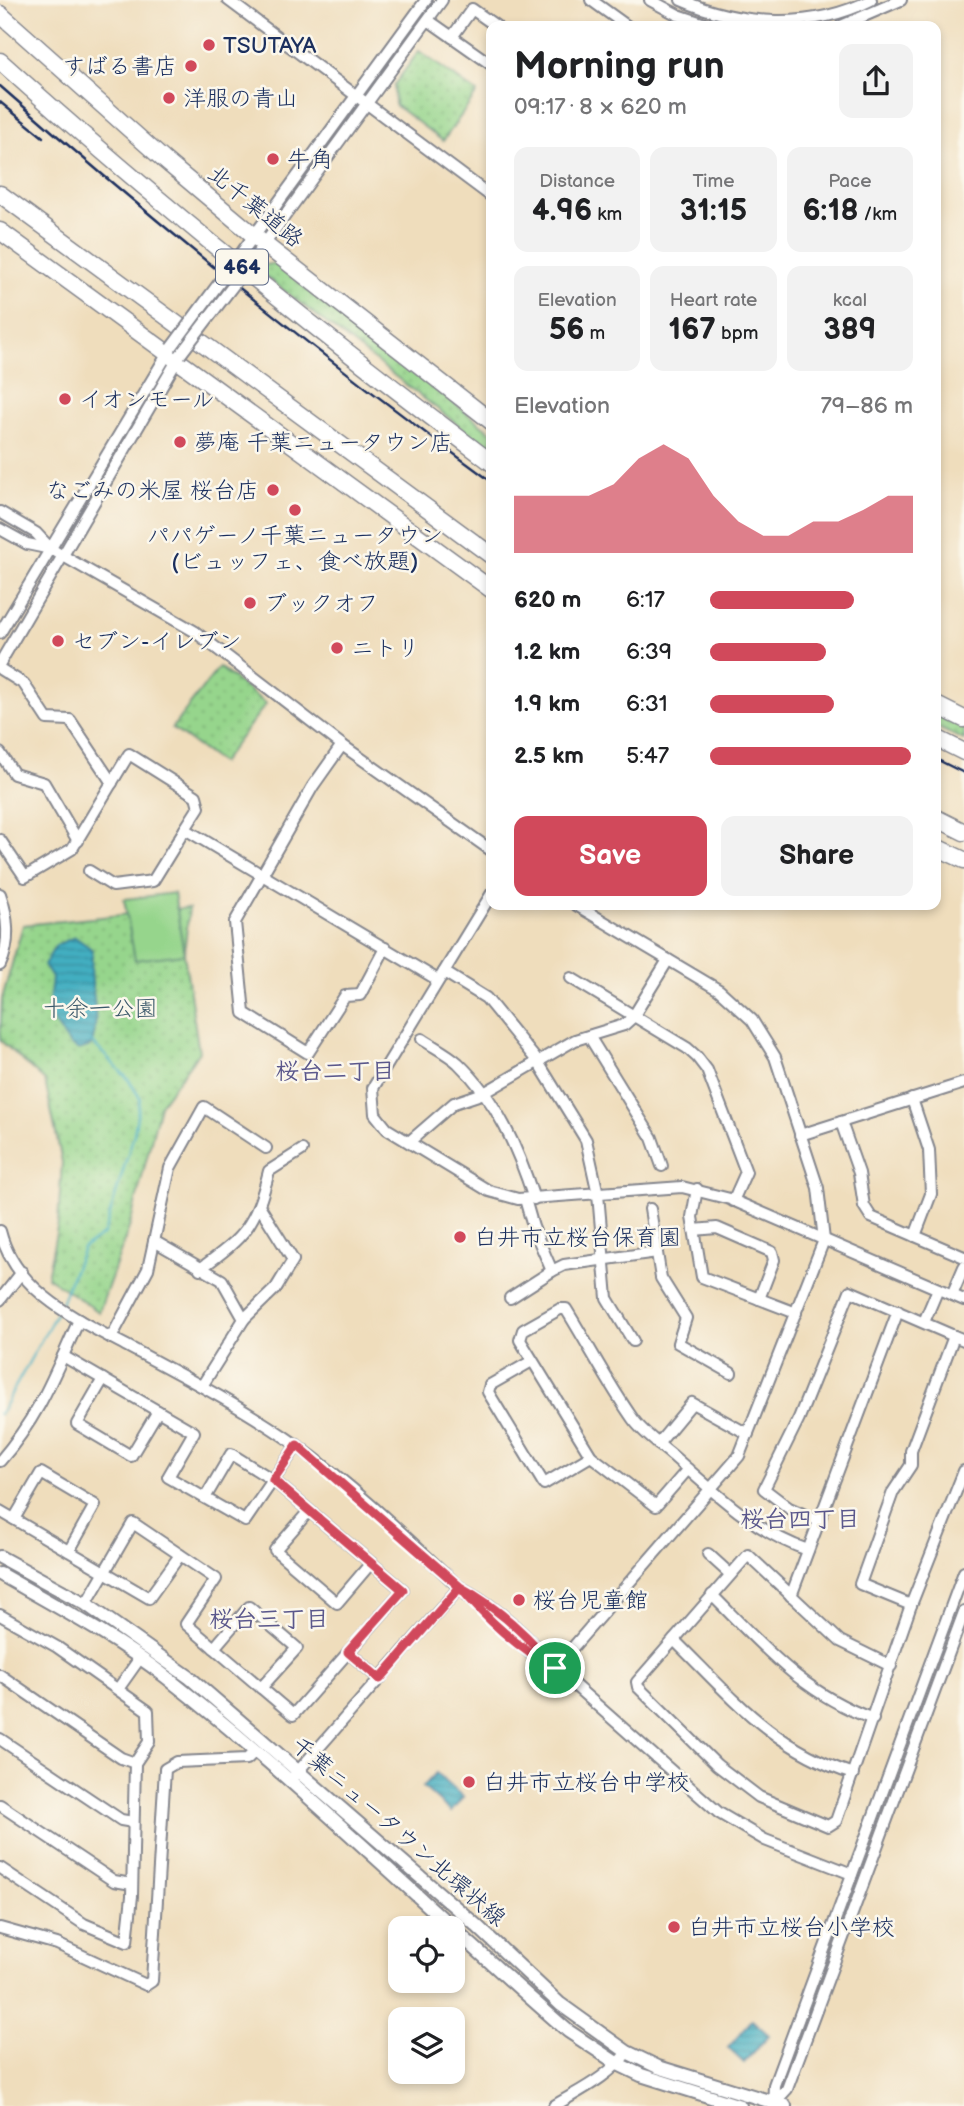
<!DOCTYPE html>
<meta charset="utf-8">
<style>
:root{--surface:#fff;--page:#f2f2f2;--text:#202124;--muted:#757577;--accent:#d1495b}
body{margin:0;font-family:"Balsamiq Sans","Klee One",sans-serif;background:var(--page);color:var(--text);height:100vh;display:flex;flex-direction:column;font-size:26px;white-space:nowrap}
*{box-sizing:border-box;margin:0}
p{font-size:23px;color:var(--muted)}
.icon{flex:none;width:38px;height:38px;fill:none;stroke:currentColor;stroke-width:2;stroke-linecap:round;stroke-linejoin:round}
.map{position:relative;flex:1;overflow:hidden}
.panel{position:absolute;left:486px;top:21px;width:455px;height:889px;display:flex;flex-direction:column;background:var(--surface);border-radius:14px;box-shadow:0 4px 10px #0003}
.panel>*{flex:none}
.controls{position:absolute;left:388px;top:1916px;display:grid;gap:14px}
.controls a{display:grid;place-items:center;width:77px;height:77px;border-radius:14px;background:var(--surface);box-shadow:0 4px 10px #0003;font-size:35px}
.pin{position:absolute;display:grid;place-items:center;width:60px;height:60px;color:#fff;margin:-30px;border:4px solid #fff;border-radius:50%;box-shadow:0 2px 7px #0007}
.round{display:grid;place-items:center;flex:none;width:74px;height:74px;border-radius:14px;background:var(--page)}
.overview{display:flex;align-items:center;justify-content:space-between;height:119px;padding:0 28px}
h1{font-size:38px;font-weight:700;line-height:52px}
.metrics{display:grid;grid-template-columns:repeat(3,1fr);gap:10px;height:119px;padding:7px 28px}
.metrics div{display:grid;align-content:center;border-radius:14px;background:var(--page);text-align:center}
.metrics b{font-size:30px;font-weight:700}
.metrics small{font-size:19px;font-weight:400}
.metrics p{font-size:19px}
.chart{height:196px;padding:14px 28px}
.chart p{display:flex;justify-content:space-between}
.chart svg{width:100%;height:126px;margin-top:7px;fill:var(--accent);opacity:.7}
.action{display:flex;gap:14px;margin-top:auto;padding:14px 28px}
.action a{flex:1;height:80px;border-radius:14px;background:var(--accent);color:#fff;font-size:28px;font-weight:700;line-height:80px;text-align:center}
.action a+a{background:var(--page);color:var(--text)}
ul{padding:0 28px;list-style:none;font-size:23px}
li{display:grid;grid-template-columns:112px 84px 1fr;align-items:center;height:52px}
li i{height:18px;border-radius:9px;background:var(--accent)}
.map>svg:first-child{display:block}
.green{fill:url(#green-dots);stroke:#588275;stroke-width:2}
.pitch{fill:#96d58c;stroke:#588275;stroke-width:2}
.water{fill:url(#water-rules);stroke:#2f6f90;stroke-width:2}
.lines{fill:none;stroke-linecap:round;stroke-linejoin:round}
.stream{stroke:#43afc1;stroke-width:2.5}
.minor-casing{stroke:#85868d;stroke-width:14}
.major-casing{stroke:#85868d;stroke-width:16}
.highway-casing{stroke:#85868d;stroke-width:19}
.minor{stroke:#fff;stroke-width:10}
.major{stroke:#fff;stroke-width:12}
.highway{stroke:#fff;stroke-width:16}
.rail{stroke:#1b2f5e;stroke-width:2.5}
.minor-bridge-casing{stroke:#85868d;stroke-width:14;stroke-linecap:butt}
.minor-bridge{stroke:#fff;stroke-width:10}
.route-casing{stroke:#fff;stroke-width:14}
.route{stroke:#d1495b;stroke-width:9}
.poi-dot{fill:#d1495b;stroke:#fbf7ec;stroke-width:2.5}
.labels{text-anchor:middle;stroke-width:5;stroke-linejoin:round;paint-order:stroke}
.shield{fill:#fbf7ec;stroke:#5e6b89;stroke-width:2}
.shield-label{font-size:21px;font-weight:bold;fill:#1b2f5e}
.poi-label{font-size:23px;fill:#1b2f5e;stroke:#fbf7ec;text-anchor:start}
.street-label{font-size:23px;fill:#1b2f5e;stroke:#fbf7ec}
.park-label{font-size:23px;fill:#3a586a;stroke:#fbf7ec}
.neighbourhood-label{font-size:24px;font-weight:bold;fill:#5b588c;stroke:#fbf7ec}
</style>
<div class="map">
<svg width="964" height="2106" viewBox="0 0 964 2106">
<defs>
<pattern id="green-dots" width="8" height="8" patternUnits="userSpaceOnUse" patternTransform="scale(1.75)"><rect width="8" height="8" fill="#96d58c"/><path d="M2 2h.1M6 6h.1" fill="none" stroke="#81b77b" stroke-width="1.8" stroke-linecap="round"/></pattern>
<pattern id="water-rules" width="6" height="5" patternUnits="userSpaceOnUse" patternTransform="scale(1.75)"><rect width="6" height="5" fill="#43afc1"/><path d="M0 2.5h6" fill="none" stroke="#378fa0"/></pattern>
</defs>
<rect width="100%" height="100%" fill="#fbf7ec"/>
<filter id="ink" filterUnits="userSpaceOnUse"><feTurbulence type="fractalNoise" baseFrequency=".0143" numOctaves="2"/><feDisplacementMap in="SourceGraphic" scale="14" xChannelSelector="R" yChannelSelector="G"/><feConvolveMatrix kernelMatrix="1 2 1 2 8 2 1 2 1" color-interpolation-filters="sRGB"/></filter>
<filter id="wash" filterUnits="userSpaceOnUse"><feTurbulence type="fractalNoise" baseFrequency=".00686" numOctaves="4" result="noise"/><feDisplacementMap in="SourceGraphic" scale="28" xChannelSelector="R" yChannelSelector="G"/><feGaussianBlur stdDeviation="1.57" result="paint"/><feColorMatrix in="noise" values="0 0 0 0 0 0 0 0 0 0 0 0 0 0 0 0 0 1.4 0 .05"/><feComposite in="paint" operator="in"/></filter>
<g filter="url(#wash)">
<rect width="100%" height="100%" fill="#efddbc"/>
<g class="green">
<path d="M 419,51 L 477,93 L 443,141 L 395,105 L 394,85 Z"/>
<path d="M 277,263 L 492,433 L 492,451 L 260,272 L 265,265 Z"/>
<path d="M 219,667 L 266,704 L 221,763 L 172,728 Z"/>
<path d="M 936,713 L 964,726 L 964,740 L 936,727 Z"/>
<path d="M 189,908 L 184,954 L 199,1052 L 160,1105 L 130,1225 L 99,1312 L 47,1277 L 58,1223 L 62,1162 L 45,1081 L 0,1040 L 2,999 L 23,925 Z"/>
</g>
<path class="pitch" d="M 174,893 L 184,954 L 135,960 L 124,899 Z"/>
<g class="water">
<path d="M 75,937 L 93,950 C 86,985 103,1011 91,1046 L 79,1050 L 70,1045 L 48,1013 L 52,978 L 44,965 L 56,945 Z"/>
<path d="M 436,1773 L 463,1797 L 451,1812 L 423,1787 Z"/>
<path d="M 752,2020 L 769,2035 L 744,2063 L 728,2048 Z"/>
</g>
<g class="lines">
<g class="stream">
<path d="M 61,1303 L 83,1248 L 104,1234 L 134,1134 L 140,1098 L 128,1079 L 92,1042"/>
<path d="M 0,1414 L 58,1310"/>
</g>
</g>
</g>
<g filter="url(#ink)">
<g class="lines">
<defs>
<g id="minor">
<path d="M 228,0 L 492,197"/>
<path d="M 591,0 L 627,26"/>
<path d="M 650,0 L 678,15 L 711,26"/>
<path d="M 681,0 C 741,26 812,30 871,0"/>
<path d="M 428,20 L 492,65"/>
<path d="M 841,26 L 901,0"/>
<path d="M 452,37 L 472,9 L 496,26"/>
<path d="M 245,248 L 426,0"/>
<path d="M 255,257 L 442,0"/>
<path d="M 0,512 L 36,533 L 51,549 L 194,631 L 342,745 L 492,851"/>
<path d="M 0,529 L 27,544 L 51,549"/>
<path d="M 0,633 L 171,348"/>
<path d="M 0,663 L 179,357"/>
<path d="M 0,669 L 24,684 L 47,719 L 70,720 L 112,783"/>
<path d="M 342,745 L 313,786 L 235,922 L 244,1013 L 308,1053 L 345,996 L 360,995 L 385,948"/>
<path d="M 0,753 L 14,774 L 44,783 L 78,841"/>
<path d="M 0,840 L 25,877 L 72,849 L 129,754 L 196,796 L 199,807 L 185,829"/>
<path d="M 89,871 L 113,886 L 153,881 L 185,829 L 438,980"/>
<path d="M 492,893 L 373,1088 L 375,1114 L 387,1129 L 489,1191 L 518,1199 L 682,1187 L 730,1199 L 964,1300"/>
<path d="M 0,894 C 8,916 11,943 0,965"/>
<path d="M 444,972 L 486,998 L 538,1062 L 586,1140 L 598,1194 L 607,1298 L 633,1341"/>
<path d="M 571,978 L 687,1048 L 697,1057 L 707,1070 L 746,1172 L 733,1201"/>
<path d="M 589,1036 L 652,1138 L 662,1166"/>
<path d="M 422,1039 C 434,1047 448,1054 458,1063 C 497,1100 518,1149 534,1199"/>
<path d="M 912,1099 L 929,1150 L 931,1194 L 915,1236"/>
<path d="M 841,1122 L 859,1173 L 864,1206 L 871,1217 L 964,1257"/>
<path d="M 800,1135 L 964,1083"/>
<path d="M 409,1142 L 454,1103 L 484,1093 L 575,1040 L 624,1025 L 633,1017 L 668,960"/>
<path d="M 697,1189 L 692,1217 L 702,1277 L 796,1313"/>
<path d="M 525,1199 L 533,1227 L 552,1271 L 564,1265 L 657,1252"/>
<path d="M 650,1209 L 661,1278 L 686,1318 L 678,1343 L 731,1373"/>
<path d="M 694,1230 L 717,1228 L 772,1252 L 774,1260 L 759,1299"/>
<path d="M 0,1231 C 15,1291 76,1319 125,1345 C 183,1376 241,1406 295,1444 C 382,1506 455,1588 536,1658 L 555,1668"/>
<path d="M 154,1241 L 222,1280 L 244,1319 L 202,1386"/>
<path d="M 200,1269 C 245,1236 255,1227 269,1171 L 302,1150"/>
<path d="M 952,1295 L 964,1267"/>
<path d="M 510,1298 L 552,1271"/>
<path d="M 0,1300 L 22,1272"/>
<path d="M 244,1319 L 276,1288 L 293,1260 L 260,1207"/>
<path d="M 924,1322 L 938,1289"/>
<path d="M 111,1338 L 148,1269 L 170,1168 L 204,1107 L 266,1148"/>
<path d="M 63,1356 L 194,1432 L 168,1477 L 245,1521 L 297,1445"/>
<path d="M 532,1361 L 490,1385 L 488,1392 L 544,1484 L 591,1456"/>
<path d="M 103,1379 L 77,1424 L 131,1456 L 158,1411"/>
<path d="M 658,1444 L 692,1403 L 748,1434"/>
<path d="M 0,1461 C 40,1415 54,1375 79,1320"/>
<path d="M 688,1469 L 656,1506 L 591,1456 L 520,1340 L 523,1330 L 560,1309 L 566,1309 C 589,1346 609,1385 633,1419 C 643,1433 660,1445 673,1456 C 713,1491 756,1533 808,1550"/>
<path d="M 0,1511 L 149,1598 L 180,1555"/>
<path d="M 309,1511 L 275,1550 L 337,1603 L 371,1563"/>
<path d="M 14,1519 L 41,1473 L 95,1505 L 69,1551"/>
<path d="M 819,1521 L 789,1508 L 764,1489 L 799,1418 L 850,1291 L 954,1336"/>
<path d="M 708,1554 L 730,1574"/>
<path d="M 465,1590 C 499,1608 530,1639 555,1668 L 719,1813 L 765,1840 L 852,1874"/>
<path d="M 712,1595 C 764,1647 802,1693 873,1719"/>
<path d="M 791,1596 L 898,1311"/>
<path d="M 86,1604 L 133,1523 L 216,1579 L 186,1624 L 293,1715 L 403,1590 L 273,1480 L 231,1454 L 205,1498"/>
<path d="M 911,1605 L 860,1584 L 893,1492 L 911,1465 L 911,1451 L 954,1336 L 964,1340"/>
<path d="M 0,1615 L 57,1647 L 148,1711 L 149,1742 L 135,1763 L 132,1896 L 127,1942 L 84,1924 L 0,1868"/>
<path d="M 674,1640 C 732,1697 772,1748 853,1774"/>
<path d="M 214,1648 L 249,1607 L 297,1648 L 261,1688"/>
<path d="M 348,1652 L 380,1679"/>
<path d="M 891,1666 L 840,1641 L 748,1555 L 637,1682 L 638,1687 L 717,1765 L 759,1797 L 828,1826 L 836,1821 L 911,1605 L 964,1471"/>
<path d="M 555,1668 L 739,1456 L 824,1240 L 818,1188 L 775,1057 L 752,1020 L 719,990 L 576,905"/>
<path d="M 0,1675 L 121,1758 L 135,1763"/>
<path d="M 118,1689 L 140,1658"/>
<path d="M 0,1739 L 121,1820 L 133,1822"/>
<path d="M 293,1777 L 460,1587"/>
<path d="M 0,1805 L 114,1881 L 132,1884"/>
<path d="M 0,1928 L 57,1944 L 146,1985 L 152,1981 L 165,1769 L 177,1762 L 247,1759 L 254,1752"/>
<path d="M 774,2103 L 787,2089 L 964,1612"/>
<path d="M 554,2106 C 580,2090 609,2077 627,2052"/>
<path d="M 773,2106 L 774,2085 L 964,1572"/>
</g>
<g id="major">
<path d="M 0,1557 L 86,1604 L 189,1677 L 477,1926 L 560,2004 L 627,2052 L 658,2067 L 785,2106"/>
<path d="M 0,1574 C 56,1606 115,1637 166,1677 C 306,1787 434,1915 568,2031 L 618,2064 L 641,2075 L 740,2106"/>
</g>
<g id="highway">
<path d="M 0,14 L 163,159 L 264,244 L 492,422"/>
<path d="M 0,61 C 157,203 323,336 492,463"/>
<path d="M 0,194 L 492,556"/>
<path d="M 0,231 L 492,590"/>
<path d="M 936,705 L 964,719"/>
<path d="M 936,738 L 964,752"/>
<path d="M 936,818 L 964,832"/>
<path d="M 936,847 L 964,860"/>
</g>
</defs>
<use href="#minor" class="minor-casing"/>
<use href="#major" class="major-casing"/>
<use href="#highway" class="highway-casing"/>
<use href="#minor" class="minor"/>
<use href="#major" class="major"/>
<use href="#highway" class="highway"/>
<g class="rail">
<path d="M 0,86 C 158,225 322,358 492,482"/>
<path d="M 0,102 L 43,137"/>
<path d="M 936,759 L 964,773"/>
</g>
<defs>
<g id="minor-bridge">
<path d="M 171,348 L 245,248"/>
<path d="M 180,355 L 255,257"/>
</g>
</defs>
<use href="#minor-bridge" class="minor-bridge-casing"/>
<use href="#minor-bridge" class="minor-bridge"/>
</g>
</g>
<g class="lines" filter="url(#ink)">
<defs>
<path id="route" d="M 555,1668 C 529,1637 496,1606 460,1587 L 297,1445 L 273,1480 L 403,1590 L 348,1652 L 380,1679 L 460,1587 C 485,1618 520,1650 555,1668"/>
</defs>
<use href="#route" class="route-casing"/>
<use href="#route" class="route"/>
</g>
<g class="poi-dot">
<circle cx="209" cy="45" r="7"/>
<circle cx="191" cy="66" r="7"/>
<circle cx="169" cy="98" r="7"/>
<circle cx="273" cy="159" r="7"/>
<circle cx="65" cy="399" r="7"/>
<circle cx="180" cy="442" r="7"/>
<circle cx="273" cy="490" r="7"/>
<circle cx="295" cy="510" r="7"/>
<circle cx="250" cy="603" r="7"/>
<circle cx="58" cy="641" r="7"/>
<circle cx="337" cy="648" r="7"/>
<circle cx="460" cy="1237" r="7"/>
<circle cx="519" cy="1600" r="7"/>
<circle cx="469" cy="1782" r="7"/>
<circle cx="674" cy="1927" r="7"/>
</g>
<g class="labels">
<rect class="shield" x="216" y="249.5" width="52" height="35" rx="5"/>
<g class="shield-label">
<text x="242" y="274">464</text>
</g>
<g class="poi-label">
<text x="223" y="53">TSUTAYA</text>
<text x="177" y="74" text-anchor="end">すばる書店</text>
<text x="183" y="106">洋服の青山</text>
<text x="287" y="167">牛角</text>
<text x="79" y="407">イオンモール</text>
<text x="194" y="450">夢庵 千葉ニュータウン店</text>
<text x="259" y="498" text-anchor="end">なごみの米屋 桜台店</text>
<text x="295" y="543" text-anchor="middle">パパゲーノ千葉ニュータウン<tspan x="295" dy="26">(ビュッフェ、食べ放題)</tspan></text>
<text x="264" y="611">ブックオフ</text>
<text x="72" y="649">セブン-イレブン</text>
<text x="351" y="656">ニトリ</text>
<text x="474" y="1245">白井市立桜台保育園</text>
<text x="533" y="1608">桜台児童館</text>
<text x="483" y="1790">白井市立桜台中学校</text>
<text x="688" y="1935">白井市立桜台小学校</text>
</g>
<g class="street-label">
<text transform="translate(256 206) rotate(39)" y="8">北千葉道路</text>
<text transform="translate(399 1831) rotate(41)" y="8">千葉ニュータウン北環状線</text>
</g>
<g class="park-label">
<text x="100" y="1016">十余一公園</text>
</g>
<g class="neighbourhood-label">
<text x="335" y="1079">桜台二丁目</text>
<text x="800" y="1527">桜台四丁目</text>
<text x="269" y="1627">桜台三丁目</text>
</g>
</g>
</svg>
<div class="controls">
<a><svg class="icon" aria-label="locate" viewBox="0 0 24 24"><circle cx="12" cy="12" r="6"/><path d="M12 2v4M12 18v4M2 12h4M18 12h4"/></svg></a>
<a><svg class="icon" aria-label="layers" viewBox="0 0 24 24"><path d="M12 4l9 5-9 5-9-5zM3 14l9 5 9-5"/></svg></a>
</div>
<div class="pin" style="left:555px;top:1668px;background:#1e9e55"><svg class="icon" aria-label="arrive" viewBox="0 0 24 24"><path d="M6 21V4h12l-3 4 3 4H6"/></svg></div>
<section class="panel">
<div class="overview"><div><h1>Morning run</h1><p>09:17 · 8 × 620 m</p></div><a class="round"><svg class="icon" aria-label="share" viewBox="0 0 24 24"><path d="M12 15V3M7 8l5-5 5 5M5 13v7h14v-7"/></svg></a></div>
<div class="metrics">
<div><p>Distance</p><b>4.96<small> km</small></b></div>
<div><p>Time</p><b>31:15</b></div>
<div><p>Pace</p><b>6:18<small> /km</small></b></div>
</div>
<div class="metrics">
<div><p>Elevation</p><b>56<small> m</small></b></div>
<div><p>Heart rate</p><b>167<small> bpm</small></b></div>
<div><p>kcal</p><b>389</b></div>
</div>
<div class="chart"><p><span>Elevation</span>79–86 m</p>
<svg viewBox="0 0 160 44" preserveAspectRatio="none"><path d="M0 44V24L10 24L20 24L30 24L40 20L50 11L60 6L70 11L80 24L90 33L100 38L110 38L120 33L130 33L140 29L150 24L160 24V44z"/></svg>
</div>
<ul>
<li><b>620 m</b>6:17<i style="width:71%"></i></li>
<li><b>1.2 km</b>6:39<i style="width:57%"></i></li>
<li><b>1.9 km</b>6:31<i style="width:61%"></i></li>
<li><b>2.5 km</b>5:47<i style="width:99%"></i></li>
</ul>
<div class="action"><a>Save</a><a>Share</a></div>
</section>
</div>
